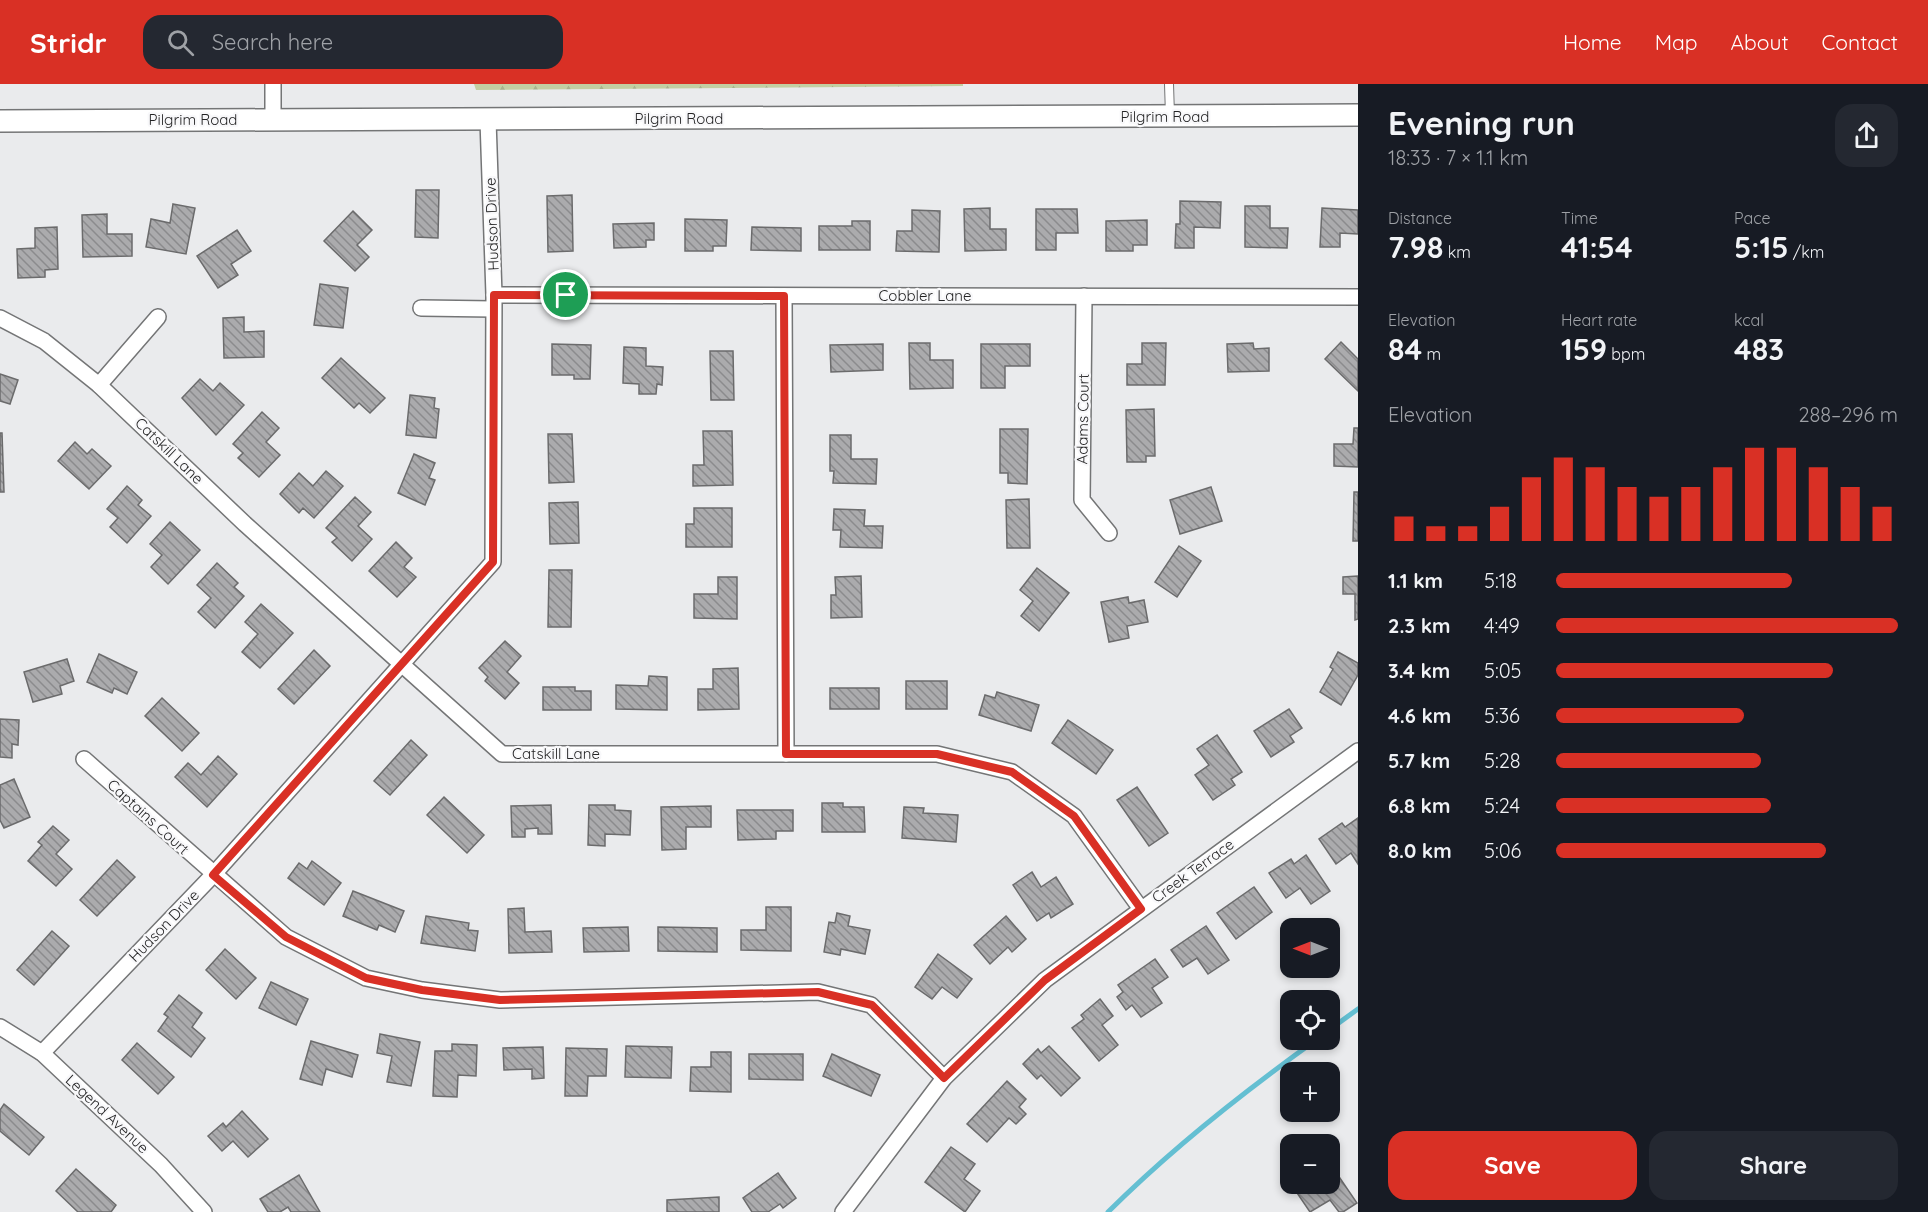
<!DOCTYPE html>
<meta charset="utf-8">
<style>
:root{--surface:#171b24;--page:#242831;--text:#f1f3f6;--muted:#9ea1a6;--accent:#d93025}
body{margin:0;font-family:Quicksand,sans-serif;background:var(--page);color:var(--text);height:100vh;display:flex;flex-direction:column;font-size:22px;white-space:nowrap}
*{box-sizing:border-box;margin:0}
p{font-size:20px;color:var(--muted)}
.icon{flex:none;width:33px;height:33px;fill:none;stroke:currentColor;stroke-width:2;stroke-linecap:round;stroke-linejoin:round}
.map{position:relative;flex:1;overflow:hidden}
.panel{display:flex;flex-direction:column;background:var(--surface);width:570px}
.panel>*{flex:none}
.needle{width:39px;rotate:270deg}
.buttons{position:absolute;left:1280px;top:834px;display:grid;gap:12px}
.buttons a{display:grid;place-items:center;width:60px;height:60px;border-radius:12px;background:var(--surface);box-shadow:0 3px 9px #0003;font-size:30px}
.pin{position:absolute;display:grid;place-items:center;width:51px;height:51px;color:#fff;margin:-26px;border:3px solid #fff;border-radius:50%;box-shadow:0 2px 6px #0007}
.round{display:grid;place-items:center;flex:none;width:63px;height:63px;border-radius:18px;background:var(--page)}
.head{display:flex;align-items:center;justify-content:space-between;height:102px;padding:0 30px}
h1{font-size:33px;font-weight:700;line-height:45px}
.stats{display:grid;grid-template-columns:repeat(3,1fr);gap:9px;height:102px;padding:6px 30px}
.stats div{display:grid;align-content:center}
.stats b{font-size:30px;font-weight:700}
.stats small{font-size:16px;font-weight:400}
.stats p{font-size:16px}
.chart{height:168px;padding:12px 30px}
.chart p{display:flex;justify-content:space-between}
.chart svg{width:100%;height:108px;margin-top:6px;stroke:var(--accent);stroke-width:6}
.action{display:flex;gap:12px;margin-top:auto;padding:12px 30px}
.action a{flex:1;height:69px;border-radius:18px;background:var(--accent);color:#fff;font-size:24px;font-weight:700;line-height:69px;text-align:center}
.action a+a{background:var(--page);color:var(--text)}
ul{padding:0 30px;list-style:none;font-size:20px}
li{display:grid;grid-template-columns:96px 72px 1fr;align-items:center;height:45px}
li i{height:15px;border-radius:8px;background:var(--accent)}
header{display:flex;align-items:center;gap:36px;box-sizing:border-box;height:84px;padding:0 30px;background:var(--accent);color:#fff}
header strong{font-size:28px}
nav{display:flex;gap:33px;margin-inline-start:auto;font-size:21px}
.search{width:420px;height:54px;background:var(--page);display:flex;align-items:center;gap:15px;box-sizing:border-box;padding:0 21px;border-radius:18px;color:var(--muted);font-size:22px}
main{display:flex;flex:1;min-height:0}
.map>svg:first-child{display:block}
.forest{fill:url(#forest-firs)}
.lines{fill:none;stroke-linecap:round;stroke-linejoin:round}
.stream{stroke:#64bfd2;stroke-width:5}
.building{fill:url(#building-back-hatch);stroke:#6b6b6c;stroke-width:1.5}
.lane-casing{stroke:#747576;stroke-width:10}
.street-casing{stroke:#747576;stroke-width:18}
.secondary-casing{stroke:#747576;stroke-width:24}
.lane{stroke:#fff;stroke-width:8}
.street{stroke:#fff;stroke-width:15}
.secondary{stroke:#fff;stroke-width:21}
.route-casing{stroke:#fff;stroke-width:12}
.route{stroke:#d93025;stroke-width:8}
.labels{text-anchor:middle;stroke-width:4.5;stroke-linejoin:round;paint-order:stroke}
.street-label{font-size:15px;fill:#242425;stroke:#f8f8fa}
</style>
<header>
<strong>Stridr</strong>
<div class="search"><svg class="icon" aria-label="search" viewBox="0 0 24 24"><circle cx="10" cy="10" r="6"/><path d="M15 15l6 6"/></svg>Search here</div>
<nav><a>Home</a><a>Map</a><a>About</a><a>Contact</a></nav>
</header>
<main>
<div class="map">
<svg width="1358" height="1128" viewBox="0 0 1358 1128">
<defs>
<pattern id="forest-firs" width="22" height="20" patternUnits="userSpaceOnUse" patternTransform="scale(1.5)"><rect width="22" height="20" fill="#c3cea2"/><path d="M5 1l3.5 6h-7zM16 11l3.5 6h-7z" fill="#a7b18b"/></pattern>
<pattern id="building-back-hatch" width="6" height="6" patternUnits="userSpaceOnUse" patternTransform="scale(1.5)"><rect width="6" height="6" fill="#ababad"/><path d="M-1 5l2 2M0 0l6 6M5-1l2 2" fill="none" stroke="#8b8b8d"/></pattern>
</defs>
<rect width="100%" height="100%" fill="#eaebed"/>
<path class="forest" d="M 474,0 L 963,0 L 963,2 L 476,6 Z"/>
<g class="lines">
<g class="stream">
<path d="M 1329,946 L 1358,925"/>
<path d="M 1108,1128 C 1172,1064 1242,1009 1316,956"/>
</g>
</g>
<g class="building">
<path d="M 416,106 L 439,106 L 438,154 L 415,153 Z"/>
<path d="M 572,111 L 573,167 L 548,168 L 547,112 Z"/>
<path d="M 1180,117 L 1221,118 L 1220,144 L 1194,143 L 1194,164 L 1175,164 L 1176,140 L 1180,140 Z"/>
<path d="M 173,120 L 195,124 L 186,170 L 146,163 L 151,135 L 170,139 Z"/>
<path d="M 1245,122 L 1270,122 L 1270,144 L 1288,144 L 1287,164 L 1245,163 Z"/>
<path d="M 990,124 L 990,145 L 1006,145 L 1006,166 L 965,167 L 964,125 Z"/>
<path d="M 1322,124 L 1358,126 L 1358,150 L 1340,149 L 1340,163 L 1320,163 Z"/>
<path d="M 1036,125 L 1077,125 L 1078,149 L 1056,149 L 1056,166 L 1036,166 Z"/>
<path d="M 912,126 L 940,127 L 939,168 L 896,167 L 897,147 L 912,147 Z"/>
<path d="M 353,127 L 372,146 L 357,161 L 369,173 L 355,187 L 324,157 Z"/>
<path d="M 107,130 L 107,150 L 132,150 L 132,172 L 83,173 L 82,131 Z"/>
<path d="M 685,135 L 727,136 L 726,162 L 713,162 L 713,167 L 685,167 Z"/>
<path d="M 1147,136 L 1147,161 L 1133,161 L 1133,167 L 1106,167 L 1106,137 Z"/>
<path d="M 852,137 L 870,137 L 870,166 L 819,166 L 819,142 L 852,142 Z"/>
<path d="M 654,139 L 654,156 L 646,156 L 646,163 L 614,164 L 613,140 Z"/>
<path d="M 57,143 L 58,185 L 45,186 L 45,193 L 18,194 L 17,165 L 35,164 L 35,144 Z"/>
<path d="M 752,143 L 801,144 L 801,167 L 751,166 Z"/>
<path d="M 237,146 L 251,167 L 231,180 L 238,191 L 218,204 L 197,172 Z"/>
<path d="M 320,200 L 348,204 L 343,244 L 314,241 Z"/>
<path d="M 244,233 L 244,248 L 264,247 L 264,273 L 224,274 L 223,234 Z"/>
<path d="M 1341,258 L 1358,275 L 1358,307 L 1325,275 Z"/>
<path d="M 909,259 L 930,259 L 930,276 L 953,276 L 953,304 L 910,305 Z"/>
<path d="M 1142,259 L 1166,259 L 1165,301 L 1127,301 L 1127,280 L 1142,280 Z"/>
<path d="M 1253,259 L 1254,265 L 1269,264 L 1269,287 L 1228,288 L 1227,260 Z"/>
<path d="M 552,260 L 591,261 L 590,295 L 574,295 L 574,291 L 552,291 Z"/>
<path d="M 883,260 L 883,286 L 831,288 L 830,261 Z"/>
<path d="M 981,260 L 1030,260 L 1030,282 L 1005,282 L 1005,304 L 981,304 Z"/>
<path d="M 624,263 L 646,264 L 646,282 L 663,283 L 662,301 L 657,300 L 656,310 L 639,310 L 639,300 L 623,299 Z"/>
<path d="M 710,267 L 733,267 L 734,316 L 711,316 Z"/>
<path d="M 341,274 L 385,314 L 370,329 L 359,319 L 354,324 L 322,294 Z"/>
<path d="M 0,290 L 18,296 L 10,320 L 0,317 Z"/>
<path d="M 200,295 L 213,307 L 220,299 L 244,321 L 216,351 L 182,314 Z"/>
<path d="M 410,311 L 435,314 L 434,324 L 439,325 L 436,354 L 406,351 Z"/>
<path d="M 1154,325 L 1155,372 L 1146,372 L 1146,378 L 1127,378 L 1126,326 Z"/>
<path d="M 262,328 L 279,344 L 266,358 L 280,371 L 259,393 L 238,374 L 243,369 L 233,360 Z"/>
<path d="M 1354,344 L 1358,344 L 1358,383 L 1334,382 L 1334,360 L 1353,360 Z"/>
<path d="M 1000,345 L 1028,345 L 1027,400 L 1008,399 L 1008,389 L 1000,389 Z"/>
<path d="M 703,347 L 732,347 L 733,401 L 693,402 L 693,381 L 704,381 Z"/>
<path d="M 0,349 L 2,349 L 4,408 L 0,408 Z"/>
<path d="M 548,350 L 572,350 L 574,398 L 549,399 Z"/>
<path d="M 830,351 L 851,351 L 851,375 L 877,375 L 876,400 L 833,399 L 834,387 L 830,387 Z"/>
<path d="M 75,358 L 87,370 L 92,365 L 111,382 L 89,405 L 58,377 Z"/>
<path d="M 414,370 L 435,379 L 429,394 L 435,396 L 425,421 L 398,409 Z"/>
<path d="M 326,387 L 343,402 L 314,434 L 303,424 L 299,429 L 280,410 L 299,389 L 313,402 Z"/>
<path d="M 127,402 L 142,416 L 138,421 L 151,432 L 127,459 L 110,443 L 118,434 L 107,425 Z"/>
<path d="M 1211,403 L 1222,437 L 1180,450 L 1170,416 Z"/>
<path d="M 1354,408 L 1358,408 L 1358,457 L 1353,457 Z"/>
<path d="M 355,413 L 371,428 L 358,442 L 372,455 L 352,477 L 332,458 L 337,454 L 326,444 Z"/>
<path d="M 1029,415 L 1030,464 L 1007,464 L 1006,416 Z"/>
<path d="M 578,418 L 579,459 L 550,460 L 549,419 Z"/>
<path d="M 694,424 L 732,424 L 732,463 L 686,463 L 686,440 L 694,440 Z"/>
<path d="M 834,425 L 865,426 L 864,442 L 883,442 L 882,464 L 840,463 L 841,446 L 833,446 Z"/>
<path d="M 170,438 L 200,466 L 168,500 L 151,483 L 162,471 L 150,460 Z"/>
<path d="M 396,458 L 412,474 L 404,483 L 416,493 L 397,513 L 369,487 Z"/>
<path d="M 1179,462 L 1201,477 L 1177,513 L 1155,498 Z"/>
<path d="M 217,479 L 238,499 L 234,503 L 244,512 L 215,544 L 198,528 L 211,514 L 197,501 Z"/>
<path d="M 1037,484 L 1069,509 L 1039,547 L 1021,532 L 1033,517 L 1020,506 Z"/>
<path d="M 549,486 L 572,486 L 571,543 L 548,543 Z"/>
<path d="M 861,492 L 862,533 L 831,534 L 831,511 L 836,511 L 835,493 Z"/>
<path d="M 1358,492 L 1358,535 L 1355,536 L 1355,510 L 1343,510 L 1343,493 Z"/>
<path d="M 718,493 L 737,493 L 737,535 L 694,534 L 694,510 L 718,510 Z"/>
<path d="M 1128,513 L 1129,519 L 1144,516 L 1148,538 L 1127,542 L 1129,554 L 1109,558 L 1101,518 Z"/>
<path d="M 261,520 L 293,549 L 260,584 L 242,568 L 258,550 L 245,538 Z"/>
<path d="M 505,557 L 521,572 L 507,588 L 519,599 L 505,615 L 485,597 L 488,593 L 479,584 Z"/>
<path d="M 314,566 L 330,582 L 294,620 L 278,605 Z"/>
<path d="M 1338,568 L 1358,579 L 1358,591 L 1341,621 L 1320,608 L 1333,585 L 1330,583 Z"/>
<path d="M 99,570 L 137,588 L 127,610 L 114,604 L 112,609 L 87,598 Z"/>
<path d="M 67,575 L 74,597 L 60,602 L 62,610 L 33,618 L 24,588 Z"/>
<path d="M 738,584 L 739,625 L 698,626 L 698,605 L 713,605 L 713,585 Z"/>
<path d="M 649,592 L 667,593 L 667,626 L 616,625 L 616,601 L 648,602 Z"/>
<rect x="906" y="597" width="41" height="28"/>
<path d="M 543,603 L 575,603 L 575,607 L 591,607 L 591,626 L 543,626 Z"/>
<rect x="830" y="604" width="49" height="21"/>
<path d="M 997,608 L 1039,621 L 1031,647 L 979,631 L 985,611 L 995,614 Z"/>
<path d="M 162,614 L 199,649 L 182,667 L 145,632 Z"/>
<path d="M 1289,625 L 1302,644 L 1290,652 L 1294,658 L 1271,673 L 1254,647 Z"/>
<path d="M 0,635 L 19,636 L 18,661 L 12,660 L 12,674 L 0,673 Z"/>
<path d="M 1068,636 L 1113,666 L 1096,690 L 1052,659 Z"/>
<path d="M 1217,651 L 1242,688 L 1231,695 L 1235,701 L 1213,716 L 1195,691 L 1209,681 L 1197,665 Z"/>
<path d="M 411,656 L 427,671 L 390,711 L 374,697 Z"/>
<path d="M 218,672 L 237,690 L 207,723 L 175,693 L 188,679 L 201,691 Z"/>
<path d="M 14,695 L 30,733 L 4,744 L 0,736 L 0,701 Z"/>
<path d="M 1137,703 L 1168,749 L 1149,762 L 1117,716 Z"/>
<path d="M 444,713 L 484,751 L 467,769 L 427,731 Z"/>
<path d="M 822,719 L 843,719 L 843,723 L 864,723 L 865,748 L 822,748 Z"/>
<path d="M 551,721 L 552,750 L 538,750 L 538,744 L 525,745 L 525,753 L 512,753 L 511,722 Z"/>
<path d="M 589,721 L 615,721 L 615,726 L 631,727 L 630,751 L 605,750 L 605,762 L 588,761 Z"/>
<path d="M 711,722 L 711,743 L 686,743 L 686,765 L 662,766 L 661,723 Z"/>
<path d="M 904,723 L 924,724 L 923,729 L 958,731 L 956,758 L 902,754 Z"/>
<path d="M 737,726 L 793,726 L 793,747 L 776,747 L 776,755 L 738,756 Z"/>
<path d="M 1358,734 L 1358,780 L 1351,769 L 1336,780 L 1319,755 L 1342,739 L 1345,743 Z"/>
<path d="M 53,742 L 69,756 L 56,770 L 72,785 L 56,802 L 28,777 L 42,761 L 38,758 Z"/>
<path d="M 1306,771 L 1330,807 L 1311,820 L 1300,804 L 1286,814 L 1269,789 L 1291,775 L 1294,780 Z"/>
<path d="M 117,776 L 135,793 L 97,832 L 80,816 Z"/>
<path d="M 312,777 L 341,799 L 324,821 L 288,794 L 299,779 L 307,785 Z"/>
<path d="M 1032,788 L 1041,803 L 1056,793 L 1073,820 L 1051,834 L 1049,829 L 1037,837 L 1013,801 Z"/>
<path d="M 1254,803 L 1272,828 L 1236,855 L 1217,829 Z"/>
<path d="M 353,807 L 404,827 L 395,848 L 379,841 L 377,846 L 343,832 Z"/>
<path d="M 766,823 L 791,823 L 791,867 L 741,866 L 741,846 L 766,846 Z"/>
<path d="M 524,824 L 525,848 L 551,847 L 552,868 L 509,869 L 508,825 Z"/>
<path d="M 837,829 L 850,832 L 848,842 L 870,846 L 865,870 L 841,865 L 840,871 L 824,868 L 829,838 L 835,839 Z"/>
<path d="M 426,832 L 469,839 L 468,846 L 478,847 L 475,867 L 421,859 Z"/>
<path d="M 1006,832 L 1026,855 L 1012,868 L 1008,863 L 990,880 L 974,861 Z"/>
<path d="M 1206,842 L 1229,876 L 1208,890 L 1197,874 L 1183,883 L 1171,866 Z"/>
<path d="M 628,843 L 629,867 L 584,868 L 583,844 Z"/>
<path d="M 658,843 L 717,844 L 717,868 L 658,867 Z"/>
<path d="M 52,847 L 69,862 L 34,901 L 17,886 Z"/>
<path d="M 225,865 L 256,894 L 236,915 L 206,886 Z"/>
<path d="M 938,870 L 972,895 L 957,914 L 942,903 L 932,915 L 915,903 Z"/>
<path d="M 1155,875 L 1168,893 L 1152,904 L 1162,919 L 1141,933 L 1132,921 L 1126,926 L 1117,913 L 1123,908 L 1118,901 Z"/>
<path d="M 271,898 L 308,915 L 296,941 L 259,924 Z"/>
<path d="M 179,911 L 202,929 L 192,943 L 205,954 L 191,973 L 158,947 L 168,933 L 164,930 Z"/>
<path d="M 1100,915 L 1113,932 L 1102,941 L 1118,961 L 1099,977 L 1072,944 L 1084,935 L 1081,931 Z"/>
<path d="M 380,950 L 420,958 L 411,1002 L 387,998 L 392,972 L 377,969 Z"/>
<path d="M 311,957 L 358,971 L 352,993 L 326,985 L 322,1001 L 300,995 Z"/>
<path d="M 137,959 L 174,993 L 158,1010 L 122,976 Z"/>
<path d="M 452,960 L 477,961 L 476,992 L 458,991 L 457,1013 L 433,1012 L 435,967 L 452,967 Z"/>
<path d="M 626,962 L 672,963 L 671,994 L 625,993 Z"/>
<path d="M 1049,962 L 1080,994 L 1061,1012 L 1041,991 L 1037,995 L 1023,980 L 1038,965 L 1041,969 Z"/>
<path d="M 543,963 L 544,994 L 532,995 L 532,985 L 504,986 L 503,964 Z"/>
<path d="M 566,964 L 607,965 L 606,992 L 588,992 L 587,1012 L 565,1012 Z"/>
<path d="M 711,968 L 731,968 L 731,1008 L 690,1007 L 691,983 L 711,983 Z"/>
<path d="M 749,970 L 803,970 L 803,996 L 749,995 Z"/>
<path d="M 832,970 L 880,991 L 871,1012 L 823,992 Z"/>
<path d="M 1007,997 L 1026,1015 L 1019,1023 L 1026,1030 L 1016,1040 L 1009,1034 L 987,1058 L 967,1040 Z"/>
<path d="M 4,1020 L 44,1053 L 29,1071 L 0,1047 L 0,1026 Z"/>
<path d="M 242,1027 L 268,1055 L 248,1073 L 233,1057 L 222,1067 L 208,1052 L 223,1039 L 226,1043 Z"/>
<path d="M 951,1063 L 975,1080 L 964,1095 L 980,1107 L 965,1128 L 925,1098 Z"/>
<path d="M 1331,1081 L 1357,1119 L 1343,1128 L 1339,1128 L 1330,1116 L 1310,1128 L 1291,1100 L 1329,1100 Z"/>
<path d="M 76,1085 L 116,1121 L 111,1128 L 78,1128 L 56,1107 Z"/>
<path d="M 778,1089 L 796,1114 L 783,1124 L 780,1120 L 768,1128 L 752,1128 L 743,1114 Z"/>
<path d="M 299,1091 L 320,1128 L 291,1128 L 288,1123 L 280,1128 L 268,1128 L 260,1115 Z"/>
<path d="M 719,1113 L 719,1128 L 667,1128 L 667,1116 Z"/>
</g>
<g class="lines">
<defs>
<path id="lane" d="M 1169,0 L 1170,31"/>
<g id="street">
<path d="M 273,0 L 273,36"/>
<path d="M 494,211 L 1358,213"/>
<path d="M 784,212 L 786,670"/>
<path d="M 1084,212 L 1082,416 L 1109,449"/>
<path d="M 421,224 L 493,225"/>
<path d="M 0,234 L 44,257 L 99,301 L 245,440 L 502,670 L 937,670 L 1012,688 L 1074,732 L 1141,825"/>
<path d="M 99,301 L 158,233"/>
<path d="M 84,675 L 286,853 L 366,894 L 422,906 L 500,916 L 818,908 L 871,921 L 944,994"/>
<path d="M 0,943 L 42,969 L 161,1081 L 204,1128"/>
<path d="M 42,969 L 213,791 L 493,478 L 494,211 L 488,36"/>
<path d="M 843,1128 L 944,994 L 1045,896 L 1358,667"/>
</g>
<path id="secondary" d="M 0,37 L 1358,31"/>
</defs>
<use href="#lane" class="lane-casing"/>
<use href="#street" class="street-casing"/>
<use href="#secondary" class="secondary-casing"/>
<use href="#lane" class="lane"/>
<use href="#street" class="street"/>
<use href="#secondary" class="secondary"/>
</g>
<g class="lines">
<defs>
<path id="route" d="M 494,211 L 784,212 L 786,670 L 937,670 L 1012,688 L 1074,732 L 1141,825 L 1045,896 L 944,994 L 872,921 L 818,908 L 500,916 L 422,906 L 366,894 L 286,853 L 213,791 L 493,478 Z"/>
</defs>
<use href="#route" class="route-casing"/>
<use href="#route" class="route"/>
</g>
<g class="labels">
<g class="street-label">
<text x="1165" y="38">Pilgrim Road</text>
<text x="679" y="40">Pilgrim Road</text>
<text x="193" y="41">Pilgrim Road</text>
<text transform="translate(492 140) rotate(-92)" y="5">Hudson Drive</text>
<text x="925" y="217">Cobbler Lane</text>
<text transform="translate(1083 335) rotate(-89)" y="5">Adams Court</text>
<text transform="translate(169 367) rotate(44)" y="5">Catskill Lane</text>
<text x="556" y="675">Catskill Lane</text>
<text transform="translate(148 733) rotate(42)" y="5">Captains Court</text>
<text transform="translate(1193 787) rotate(-36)" y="5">Creek Terrace</text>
<text transform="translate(164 842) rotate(-46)" y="5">Hudson Drive</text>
<text transform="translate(107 1030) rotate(43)" y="5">Legend Avenue</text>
</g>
</g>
</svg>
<div class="buttons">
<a><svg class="needle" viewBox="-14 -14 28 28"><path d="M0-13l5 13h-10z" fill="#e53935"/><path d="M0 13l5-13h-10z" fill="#9ea1a6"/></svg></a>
<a><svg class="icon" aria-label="locate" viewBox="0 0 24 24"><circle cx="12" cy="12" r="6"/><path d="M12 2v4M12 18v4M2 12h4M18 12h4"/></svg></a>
<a>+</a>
<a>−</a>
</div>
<div class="pin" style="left:566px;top:211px;background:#1e9e55"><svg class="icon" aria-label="arrive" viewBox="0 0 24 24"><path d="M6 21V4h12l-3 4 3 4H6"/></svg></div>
</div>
<section class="panel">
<div class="head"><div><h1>Evening run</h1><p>18:33 · 7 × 1.1 km</p></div><a class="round"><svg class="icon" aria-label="share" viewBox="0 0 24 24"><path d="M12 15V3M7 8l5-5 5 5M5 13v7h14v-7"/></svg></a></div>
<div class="stats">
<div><p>Distance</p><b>7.98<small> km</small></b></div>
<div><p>Time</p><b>41:54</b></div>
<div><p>Pace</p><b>5:15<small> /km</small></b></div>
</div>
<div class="stats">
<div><p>Elevation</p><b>84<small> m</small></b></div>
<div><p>Heart rate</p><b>159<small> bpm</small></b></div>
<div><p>kcal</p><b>483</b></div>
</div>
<div class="chart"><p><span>Elevation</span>288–296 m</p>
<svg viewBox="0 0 160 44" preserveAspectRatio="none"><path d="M5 44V34M15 44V38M25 44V38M35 44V30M45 44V18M55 44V10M65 44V14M75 44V22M85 44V26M95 44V22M105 44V14M115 44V6M125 44V6M135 44V14M145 44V22M155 44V30"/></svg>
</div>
<ul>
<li><b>1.1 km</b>5:18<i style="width:69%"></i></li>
<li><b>2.3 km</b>4:49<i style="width:100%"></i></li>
<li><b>3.4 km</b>5:05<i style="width:81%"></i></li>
<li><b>4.6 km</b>5:36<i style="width:55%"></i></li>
<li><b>5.7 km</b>5:28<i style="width:60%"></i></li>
<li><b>6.8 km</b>5:24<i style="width:63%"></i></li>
<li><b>8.0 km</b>5:06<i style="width:79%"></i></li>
</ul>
<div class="action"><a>Save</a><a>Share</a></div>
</section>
</main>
